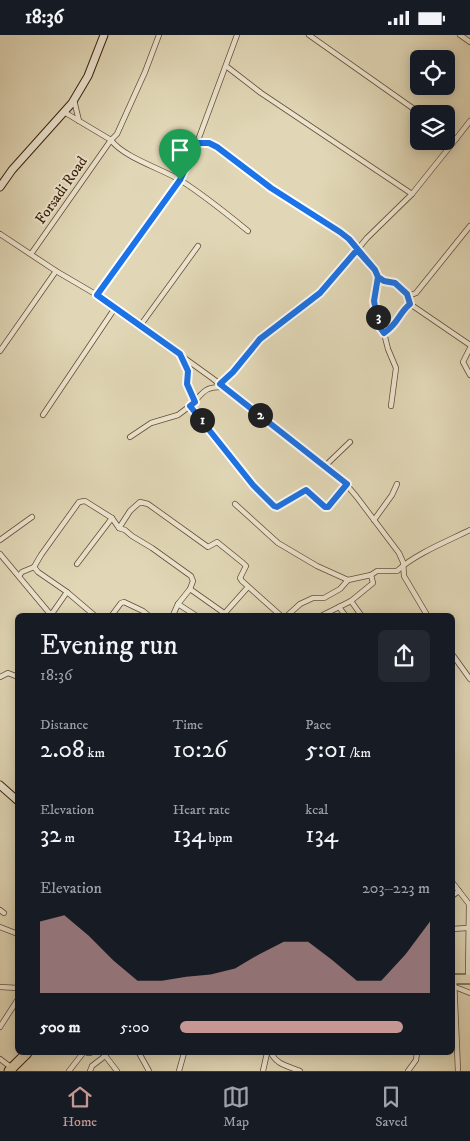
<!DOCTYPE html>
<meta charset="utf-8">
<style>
:root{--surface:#171b24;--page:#242831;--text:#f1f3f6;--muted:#9ea1a6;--line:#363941;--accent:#c59692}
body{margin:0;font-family:"IM FELL DW Pica",serif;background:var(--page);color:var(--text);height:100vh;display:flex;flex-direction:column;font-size:19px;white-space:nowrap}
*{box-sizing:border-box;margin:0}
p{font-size:16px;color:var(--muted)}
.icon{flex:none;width:28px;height:28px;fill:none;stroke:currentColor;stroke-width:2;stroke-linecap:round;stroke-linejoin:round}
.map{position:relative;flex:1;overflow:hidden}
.sheet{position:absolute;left:15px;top:578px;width:440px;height:442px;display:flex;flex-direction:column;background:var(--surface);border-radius:8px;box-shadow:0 2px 12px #0003}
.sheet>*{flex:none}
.tools{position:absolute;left:410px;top:15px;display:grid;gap:10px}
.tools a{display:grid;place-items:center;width:45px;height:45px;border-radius:8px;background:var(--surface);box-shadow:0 2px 12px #0003;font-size:25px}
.pin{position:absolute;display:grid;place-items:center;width:42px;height:42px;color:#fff;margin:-51px -21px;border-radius:50% 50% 50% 0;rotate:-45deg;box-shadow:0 0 5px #0007}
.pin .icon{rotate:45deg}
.km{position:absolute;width:25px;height:25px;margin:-12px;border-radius:50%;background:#222;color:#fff;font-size:14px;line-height:25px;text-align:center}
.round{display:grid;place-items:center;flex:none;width:52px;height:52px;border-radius:8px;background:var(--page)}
.head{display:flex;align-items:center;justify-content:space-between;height:85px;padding:0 25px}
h1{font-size:28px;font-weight:600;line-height:38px}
.figures{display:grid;grid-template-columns:repeat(3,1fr);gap:8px;height:85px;padding:5px 25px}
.figures div{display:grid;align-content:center}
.figures b{font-size:25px;font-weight:600}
.figures small{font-size:14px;font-weight:400}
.figures p{font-size:14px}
.chart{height:140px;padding:10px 25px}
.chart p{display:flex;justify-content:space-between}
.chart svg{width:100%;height:90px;margin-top:5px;fill:var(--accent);opacity:.7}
ul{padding:0 25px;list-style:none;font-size:16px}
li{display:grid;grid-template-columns:80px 60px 1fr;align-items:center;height:38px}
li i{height:12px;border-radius:6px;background:var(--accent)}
.status{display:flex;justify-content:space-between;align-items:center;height:35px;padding:0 25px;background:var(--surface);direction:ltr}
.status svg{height:14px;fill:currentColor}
.menu{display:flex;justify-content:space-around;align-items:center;height:70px;border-top:1px solid var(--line);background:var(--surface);font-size:14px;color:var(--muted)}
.menu a{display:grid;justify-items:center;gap:2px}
.menu .current{color:var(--accent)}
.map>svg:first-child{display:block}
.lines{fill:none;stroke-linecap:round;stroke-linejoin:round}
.street-casing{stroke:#654e36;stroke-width:6}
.secondary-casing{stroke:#3c210c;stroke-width:9}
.highway-casing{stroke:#3c210c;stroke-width:11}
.street{stroke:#ece5d0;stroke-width:4.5}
.secondary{stroke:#ece5d0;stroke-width:7}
.highway{stroke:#e1d7b6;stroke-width:9}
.route-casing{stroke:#fff;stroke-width:10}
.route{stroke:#1a73e8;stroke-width:6}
.labels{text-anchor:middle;stroke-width:4;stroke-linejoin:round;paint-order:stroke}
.street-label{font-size:15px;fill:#3c210c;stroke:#ece5d0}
</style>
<div class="status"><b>18:36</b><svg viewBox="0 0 49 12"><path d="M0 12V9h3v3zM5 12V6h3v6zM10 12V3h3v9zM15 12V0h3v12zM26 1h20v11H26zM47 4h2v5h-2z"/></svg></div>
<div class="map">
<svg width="470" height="1036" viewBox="0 0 470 1036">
<rect width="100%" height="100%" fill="#e1d7b6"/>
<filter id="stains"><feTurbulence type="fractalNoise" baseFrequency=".004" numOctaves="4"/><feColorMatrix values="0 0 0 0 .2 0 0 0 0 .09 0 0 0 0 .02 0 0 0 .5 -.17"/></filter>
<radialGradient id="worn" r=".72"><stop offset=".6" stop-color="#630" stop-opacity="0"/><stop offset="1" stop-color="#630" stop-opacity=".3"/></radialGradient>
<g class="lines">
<defs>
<g id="street">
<path d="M 309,0 L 421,79"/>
<path d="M 460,0 L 470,7"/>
<path d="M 226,31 L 261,58 L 412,159"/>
<path d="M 74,65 L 79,86"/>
<path d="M 64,77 L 111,105 C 123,122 162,134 180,145 C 204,160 226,178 248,196"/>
<path d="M 446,97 L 456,104 L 470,86"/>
<path d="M 197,108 L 209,108 L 217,112 L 271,153 L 340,197 L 349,205 L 357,215 L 367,203 L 412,159 L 456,104"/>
<path d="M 0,199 L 56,236 L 97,260 L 212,343 L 338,440 L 356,461 L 399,518 L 403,527 L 404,541 L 427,580"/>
<path d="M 31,219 L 111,105 L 117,99 L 145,37 L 159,0"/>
<path d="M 378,242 L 374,266 L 379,291 L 384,298 L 388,314 L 396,333 L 391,371"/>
<path d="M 407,259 L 410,269 L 470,310"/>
<path d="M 97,260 L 180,145 L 197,108 L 237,0"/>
<path d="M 140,291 L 198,211"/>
<path d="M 384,298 C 400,288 398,279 410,269"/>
<path d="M 470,313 L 463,327 L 470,340"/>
<path d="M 0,316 L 56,236"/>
<path d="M 181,322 L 188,336 L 187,349 L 195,367"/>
<path d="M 220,349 L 233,337 L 260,304 L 320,257 L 357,215 L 375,235 L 378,242 L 385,245 L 395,248 L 407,259 L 411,260 L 416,258 L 470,191"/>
<path d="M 224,352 C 203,351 203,359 190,371 L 253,450 L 274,471 L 277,472 L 306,455 L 326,472 L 347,449"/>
<path d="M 43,380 L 115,273"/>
<path d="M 130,402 L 151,388 L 178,380 L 190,371"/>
<path d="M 325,431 L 350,407"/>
<path d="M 235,469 L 278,508 L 317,531 L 348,545"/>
<path d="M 374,485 L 392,460 L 397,449"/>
<path d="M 119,493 L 130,476 L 140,467 L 148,469 L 208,512 L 217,507 L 243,528 L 246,531 L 240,543 L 242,546 L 280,580"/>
<path d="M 0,505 L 32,482"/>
<path d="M 0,519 L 51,580"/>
<path d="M 77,529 L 112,483"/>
<path d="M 34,532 L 41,520 L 79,467 L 85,466 L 112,483 L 119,493 L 125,495 L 132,501 L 152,513 L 191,541 L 193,546 L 190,554 L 178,569 L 173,580"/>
<path d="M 19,541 L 22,537 L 34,532 L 38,537 L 67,557 L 94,580"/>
<path d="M 190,554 L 224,578"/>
<path d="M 351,566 L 361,580"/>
<path d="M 178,569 L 195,580"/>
<path d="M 339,572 L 345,580"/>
<path d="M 224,579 L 248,552"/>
<path d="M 51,580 L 67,557"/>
<path d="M 112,580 L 121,568 L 124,567 L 143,576 L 148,580"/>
<path d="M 288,580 L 300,569 L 313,563 L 324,563 L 340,554 L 348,545 L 371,540 L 377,536 L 397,536 C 415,519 448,506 470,495"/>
<path d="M 323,580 L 351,566 L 373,548 L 371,540"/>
<path d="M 452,619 L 470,644"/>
<path d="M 0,642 L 8,638 L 18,642"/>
<path d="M 452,847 L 469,869 L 468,944"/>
<path d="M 452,861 L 459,856"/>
<path d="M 0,875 L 4,878"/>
<path d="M 0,892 L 18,899"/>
<path d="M 452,894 L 467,893"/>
<path d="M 454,944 L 458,1036"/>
<path d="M 0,952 L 18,953"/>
<path d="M 455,952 L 470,958"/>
<path d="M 0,992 L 18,964"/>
<path d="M 88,1018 L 90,1018"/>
<path d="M 103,1018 L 117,1036"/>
<path d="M 139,1018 L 149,1036"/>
<path d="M 271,1018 C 277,1030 288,1031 300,1036"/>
<path d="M 0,1024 L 12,1033"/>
<path d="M 69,1036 L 83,1018"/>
<path d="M 90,1036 L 92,1031 L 105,1021"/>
<path d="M 179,1036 L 184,1018"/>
<path d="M 263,1036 L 267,1018"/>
<path d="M 408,1036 L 416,1025 L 417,1018"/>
</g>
<g id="secondary">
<path d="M 0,152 L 12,135 L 72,68 L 88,41 L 104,0"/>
<path d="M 0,750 L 18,766"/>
</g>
<g id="highway">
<path d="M 452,944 L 470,944"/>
<path d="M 9,1036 L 27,1018"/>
</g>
</defs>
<use href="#street" class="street-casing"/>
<use href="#secondary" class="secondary-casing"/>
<use href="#highway" class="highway-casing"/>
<use href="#street" class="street"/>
<use href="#secondary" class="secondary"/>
<use href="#highway" class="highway"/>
</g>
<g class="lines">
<defs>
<path id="route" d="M 180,145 L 97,260 L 180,319 L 188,336 L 187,349 L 195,367 L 190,371 L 253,450 L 274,471 L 277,472 L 306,455 L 325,472 L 328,472 L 347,449 L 220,349 L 233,337 L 260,304 L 320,258 L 357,215 L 375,235 L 378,242 L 374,266 L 379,291 L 384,298 C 399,288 398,279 410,269 L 407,259 L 395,248 L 384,246 L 378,242 L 375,235 L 349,204 L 340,197 L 271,153 L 217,112 L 209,108 L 197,108 L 180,145"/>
</defs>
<use href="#route" class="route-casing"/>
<use href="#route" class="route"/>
</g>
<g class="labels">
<g class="street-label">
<text transform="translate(61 155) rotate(-55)" y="5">Forsadi Road</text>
</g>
</g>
<rect width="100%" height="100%" filter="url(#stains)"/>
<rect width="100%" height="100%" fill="url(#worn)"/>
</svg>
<div class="tools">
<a><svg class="icon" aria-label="locate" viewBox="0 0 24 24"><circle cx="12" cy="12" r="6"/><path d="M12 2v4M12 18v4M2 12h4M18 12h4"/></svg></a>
<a><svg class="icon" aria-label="layers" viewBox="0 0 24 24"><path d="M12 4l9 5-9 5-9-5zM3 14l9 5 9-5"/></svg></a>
</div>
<div class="pin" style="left:180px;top:145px;background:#1e9e55"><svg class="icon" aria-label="arrive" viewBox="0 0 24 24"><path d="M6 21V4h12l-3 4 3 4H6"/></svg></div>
<b class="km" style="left:202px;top:385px">1</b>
<b class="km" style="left:260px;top:380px">2</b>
<b class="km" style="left:378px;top:282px">3</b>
<section class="sheet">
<div class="head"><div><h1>Evening run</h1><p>18:36</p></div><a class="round"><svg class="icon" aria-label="share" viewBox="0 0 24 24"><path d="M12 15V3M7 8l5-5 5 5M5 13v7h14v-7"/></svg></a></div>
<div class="figures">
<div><p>Distance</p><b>2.08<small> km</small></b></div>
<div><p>Time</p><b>10:26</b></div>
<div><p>Pace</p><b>5:01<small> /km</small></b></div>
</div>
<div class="figures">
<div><p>Elevation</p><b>32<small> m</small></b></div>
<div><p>Heart rate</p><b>134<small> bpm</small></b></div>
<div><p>kcal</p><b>134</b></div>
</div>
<div class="chart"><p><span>Elevation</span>203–223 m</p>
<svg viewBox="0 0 160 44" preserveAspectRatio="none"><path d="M0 44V9L10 6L20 16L30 28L40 38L50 38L60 36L70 35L80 32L90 25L100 19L110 19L120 28L130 38L140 38L150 25L160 9V44z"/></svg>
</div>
<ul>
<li><b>500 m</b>5:00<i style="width:89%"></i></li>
</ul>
</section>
</div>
<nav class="menu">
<a class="current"><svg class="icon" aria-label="home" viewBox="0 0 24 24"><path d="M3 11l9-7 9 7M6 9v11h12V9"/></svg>Home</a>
<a><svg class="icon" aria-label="map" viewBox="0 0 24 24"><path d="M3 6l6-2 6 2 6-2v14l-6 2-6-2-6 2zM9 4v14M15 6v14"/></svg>Map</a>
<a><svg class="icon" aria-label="saved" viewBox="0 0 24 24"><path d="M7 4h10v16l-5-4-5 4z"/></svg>Saved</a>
</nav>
